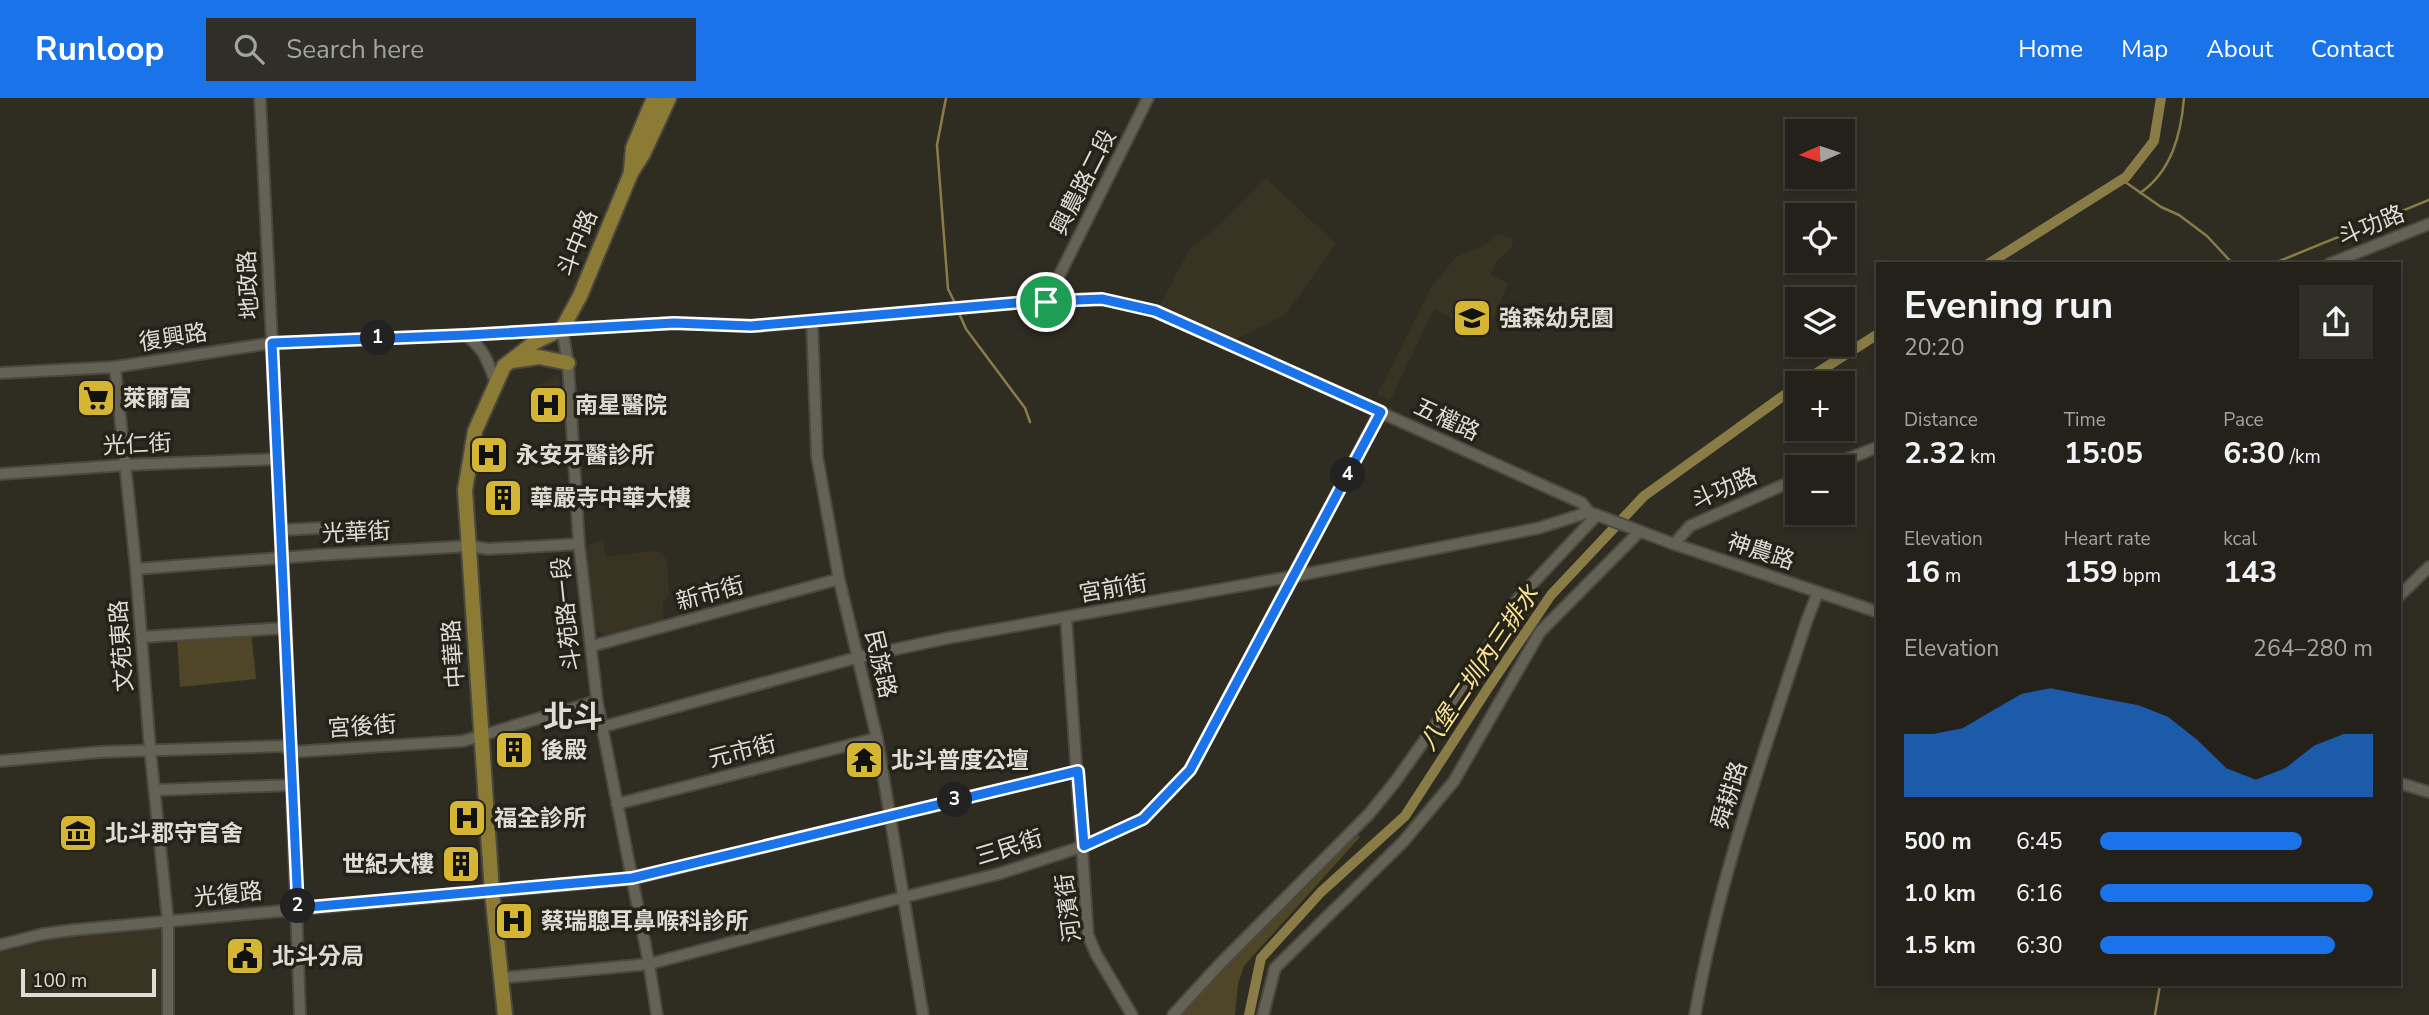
<!DOCTYPE html>
<meta charset="utf-8">
<style>
:root{--surface:#23211a;--page:#2f2e27;--text:#f1f3f6;--muted:#a3a3a2;--line:#403e39;--accent:#1a73e8}
body{margin:0;font-family:"Nunito Sans","Noto Sans TC",sans-serif;background:var(--page);color:var(--text);height:100vh;display:flex;flex-direction:column;font-size:26px;white-space:nowrap}
*{box-sizing:border-box;margin:0}
p{font-size:23px;color:var(--muted)}
.icon{flex:none;width:38px;height:38px;fill:none;stroke:currentColor;stroke-width:2;stroke-linecap:round;stroke-linejoin:round}
.map{position:relative;flex:1;overflow:hidden}
.panel{position:absolute;left:1876px;top:164px;width:525px;height:724px;display:flex;flex-direction:column;background:var(--surface);border-radius:0px;box-shadow:0 4px 10px #0003,0 0 0 2px var(--line)}
.panel>*{flex:none}
.needle{width:46px;rotate:267deg}
.fabs{position:absolute;left:1785px;top:21px;display:grid;gap:14px}
.fabs a{display:grid;place-items:center;width:70px;height:70px;border-radius:0px;background:var(--surface);box-shadow:0 4px 10px #0003,0 0 0 2px var(--line);font-size:35px}
.scale{position:absolute;left:21px;bottom:18px;width:135px;box-sizing:border-box;padding-left:7px;border:4px solid #dedcd5;border-top:0;font-size:19px;line-height:24px;white-space:nowrap;color:#dedcd5;-webkit-text-stroke:5px #252218;paint-order:stroke}
.pin{position:absolute;display:grid;place-items:center;width:60px;height:60px;color:#fff;margin:-30px;border:4px solid #fff;border-radius:50%;box-shadow:0 2px 7px #0007}
.km{position:absolute;width:35px;height:35px;margin:-18px;border-radius:50%;background:#222;color:#fff;font-size:19px;line-height:35px;text-align:center}
.round{display:grid;place-items:center;flex:none;width:74px;height:74px;border-radius:0px;background:var(--page)}
.overview{display:flex;align-items:center;justify-content:space-between;height:119px;padding:0 28px}
h1{font-size:38px;font-weight:700;line-height:52px}
.stats{display:grid;grid-template-columns:repeat(3,1fr);gap:10px;height:119px;padding:7px 28px}
.stats div{display:grid;align-content:center}
.stats b{font-size:30px;font-weight:700}
.stats small{font-size:19px;font-weight:400}
.stats p{font-size:19px}
.chart{height:196px;padding:14px 28px}
.chart p{display:flex;justify-content:space-between}
.chart svg{width:100%;height:126px;margin-top:7px;fill:var(--accent);opacity:.7}
ul{padding:0 28px;list-style:none;font-size:23px}
li{display:grid;grid-template-columns:112px 84px 1fr;align-items:center;height:52px}
li i{height:18px;border-radius:9px;background:var(--accent)}
header{display:flex;align-items:center;gap:42px;box-sizing:border-box;height:98px;padding:0 35px;background:var(--accent);color:#fff}
header strong{font-size:33px}
nav{display:flex;gap:38px;margin-inline-start:auto;font-size:24px}
.search{width:490px;height:63px;background:var(--page);display:flex;align-items:center;gap:18px;box-sizing:border-box;padding:0 24px;border-radius:0px;color:var(--muted);font-size:26px}
.map>svg:first-child{display:block}
.built{fill:#383323}
.green{fill:#4e4626}
.lines{fill:none;stroke-linecap:round;stroke-linejoin:round}
.stream{stroke:#8a7c47;stroke-width:2.5}
.canal{stroke:#8a7c47;stroke-width:10}
.minor-casing{stroke:#4b4840;stroke-width:14}
.major-casing{stroke:#4b4840;stroke-width:18}
.minor{stroke:#646155;stroke-width:10}
.major{stroke:#8c7b35;stroke-width:14}
.route-casing{stroke:#fff;stroke-width:14}
.route{stroke:#1a73e8;stroke-width:9}
.labels{text-anchor:middle;stroke-width:7;stroke-linejoin:round;paint-order:stroke}
.street-label{font-size:23px;fill:#dedcd5;stroke:#252218}
.poi-label{font-size:23px;font-weight:bold;fill:#dedcd5;stroke:#252218;text-anchor:start}
.water-label{font-size:24px;font-style:italic;fill:#f9e291;stroke:#252218}
.district-label{font-size:30px;font-weight:bold;fill:#dedcd5;stroke:#252218}
</style>
<header>
<strong>Runloop</strong>
<div class="search"><svg class="icon" aria-label="search" viewBox="0 0 24 24"><circle cx="10" cy="10" r="6"/><path d="M15 15l6 6"/></svg>Search here</div>
<nav><a>Home</a><a>Map</a><a>About</a><a>Contact</a></nav>
</header>
<div class="map">
<svg width="2429" height="917" viewBox="0 0 2429 917">
<rect width="100%" height="100%" fill="#2f2c22"/>
<g class="built">
<path d="M 1266,80 L 1336,146 L 1286,216 L 1235,242 L 1159,209 L 1189,152 L 1221,126 Z"/>
<path d="M 1499,136 L 1514,141 L 1511,150 L 1496,164 L 1490,177 L 1508,185 L 1486,239 L 1434,211 L 1390,303 L 1377,297 L 1432,188 L 1456,159 L 1483,148 Z"/>
<path d="M 559,276 L 563,325 L 536,328 L 534,289 Z"/>
<path d="M 603,442 L 606,459 L 656,452 L 667,461 L 669,497 L 663,505 L 664,521 L 604,537 L 594,530 L 585,457 L 588,447 Z"/>
<path d="M 163,828 L 163,917 L 0,917 L 0,855 L 47,842 Z"/>
</g>
<g class="green">
<path d="M 251,533 L 256,581 L 180,589 L 177,540 Z"/>
<path d="M 1355,734 L 1360,739 L 1244,868 L 1238,886 L 1235,917 L 1179,917 L 1245,840 Z"/>
</g>
<g class="lines">
<g class="stream">
<path d="M 946,0 L 937,47 L 948,191 L 956,207"/>
<path d="M 2121,81 L 2161,109 L 2179,117 L 2207,138 L 2233,166"/>
<path d="M 2140,95 C 2172,73 2181,36 2184,0"/>
<path d="M 2272,166 L 2429,102"/>
<path d="M 958,213 L 966,231 L 1025,310 L 1030,324"/>
<path d="M 2155,917 L 2160,887"/>
</g>
<g class="canal">
<path d="M 1988,166 L 2126,79 L 2154,43 L 2161,0"/>
<path d="M 1801,285 L 1878,236"/>
<path d="M 1249,917 L 1261,860 L 1321,794 L 1405,718 L 1488,590 L 1551,497 L 1644,398 L 1797,288"/>
</g>
<defs>
<g id="minor">
<path d="M 260,0 L 286,530 L 300,917"/>
<path d="M 2329,166 L 2429,126"/>
<path d="M 1046,204 L 1148,0"/>
<path d="M 812,223 L 817,358 L 839,481 L 877,640 L 923,917"/>
<path d="M 562,231 L 568,265 L 579,446 L 597,603 L 649,866 L 657,917"/>
<path d="M 466,237 C 486,253 487,263 496,285"/>
<path d="M 115,269 L 136,471 L 150,651 L 168,823 L 168,917"/>
<path d="M 0,275 L 115,269 L 272,245 L 466,237 L 674,225 L 760,228 L 1026,204 L 1102,201 L 1155,213 L 1582,405 L 1589,414"/>
<path d="M 1827,369 L 1878,349"/>
<path d="M 0,376 L 125,367 L 277,361"/>
<path d="M 281,432 L 339,429"/>
<path d="M 1674,446 L 1690,428 L 1797,381"/>
<path d="M 136,471 L 318,457 L 470,448 L 488,451 L 579,446"/>
<path d="M 2399,498 L 2429,469"/>
<path d="M 1066,520 L 1088,837 L 1096,856 L 1132,917"/>
<path d="M 142,539 L 286,530"/>
<path d="M 592,548 L 839,481"/>
<path d="M 602,629 L 859,559 L 948,540 L 1295,478 L 1539,430 L 1589,414 L 1674,446 L 1878,514"/>
<path d="M 0,663 L 100,654 L 283,648 L 291,654 L 463,643 L 597,603"/>
<path d="M 2399,685 L 2429,694"/>
<path d="M 156,692 L 292,687"/>
<path d="M 617,706 L 877,640"/>
<path d="M 0,847 L 43,836 L 73,832 L 632,781 L 1078,673"/>
<path d="M 501,880 L 649,866 L 904,799 L 998,776 L 1084,748 L 1143,721 L 1190,672 L 1380,314"/>
<path d="M 1173,917 L 1219,867 L 1369,716 L 1395,684 L 1477,568 L 1516,503 L 1597,417"/>
<path d="M 1263,917 L 1275,870 L 1403,744 L 1454,683 L 1540,534 L 1640,433"/>
<path d="M 1695,917 C 1718,782 1765,652 1807,522 L 1818,494"/>
</g>
<g id="major">
<path d="M 631,73 L 633,50 L 654,0"/>
<path d="M 512,263 L 539,259 L 568,265"/>
<path d="M 505,917 L 492,794 L 465,392 L 475,333 L 504,268 L 535,244 L 562,231 L 580,198 L 631,75 L 643,56 L 669,0"/>
</g>
</defs>
<use href="#minor" class="minor-casing"/>
<use href="#major" class="major-casing"/>
<use href="#minor" class="minor"/>
<use href="#major" class="major"/>
</g>
<g class="lines">
<defs>
<path id="route" d="M 1102,201 L 1155,213 L 1381,314 L 1190,672 L 1143,721 L 1084,748 L 1078,673 L 632,780 L 298,810 L 272,245 L 467,237 L 674,225 L 751,228 L 1026,204 Z"/>
</defs>
<use href="#route" class="route-casing"/>
<use href="#route" class="route"/>
</g>
<defs>
<symbol id="school-square" viewBox="-11 -11 22 22"><rect x="-9" y="-9" width="18" height="18" rx="4" fill="#d5b534" stroke="#252218"/><path d="M0-5L7-2L0 1L-7-2ZM-4 1L0 2.5L4 1V4Q0 6-4 4Z" fill="#111"/></symbol>
<symbol id="supermarket-square" viewBox="-11 -11 22 22"><rect x="-9" y="-9" width="18" height="18" rx="4" fill="#d5b534" stroke="#252218"/><path d="M-6-5.5h2.5l.6 2H6L4.5 2H-2.5L-4.4-4H-6ZM-1.5 3.2a1.3 1.3 0 1 0 .1 0ZM3 3.2a1.3 1.3 0 1 0 .1 0Z" fill="#111"/></symbol>
<symbol id="hospital-square" viewBox="-11 -11 22 22"><rect x="-9" y="-9" width="18" height="18" rx="4" fill="#d5b534" stroke="#252218"/><path d="M-5-5h3v3.5h4V-5h3V5h-3V1.5h-4V5h-3Z" fill="#111"/></symbol>
<symbol id="building-square" viewBox="-11 -11 22 22"><rect x="-9" y="-9" width="18" height="18" rx="4" fill="#d5b534" stroke="#252218"/><path d="M-4-6H4V6H1V3H-1V6H-4ZM-2.5-4.3h1.7v1.8h-1.7ZM.8-4.3h1.7v1.8H.8ZM-2.5-1h1.7V.8h-1.7ZM.8-1h1.7V.8H.8Z" fill="#111"/></symbol>
<symbol id="temple-square" viewBox="-11 -11 22 22"><rect x="-9" y="-9" width="18" height="18" rx="4" fill="#d5b534" stroke="#252218"/><path d="M0-6L5-2H3V0L6.5 2.5H4V6H1.5V3h-3V6H-4V2.5H-6.5L-3 0V-2H-5Z" fill="#111"/></symbol>
<symbol id="museum-square" viewBox="-11 -11 22 22"><rect x="-9" y="-9" width="18" height="18" rx="4" fill="#d5b534" stroke="#252218"/><path d="M0-6L6-3V-2H-6V-3ZM-5-1h2V3h-2ZM-1-1h2V3h-2ZM3-1h2V3H3ZM-6 4H6V6H-6Z" fill="#111"/></symbol>
<symbol id="civic-square" viewBox="-11 -11 22 22"><rect x="-9" y="-9" width="18" height="18" rx="4" fill="#d5b534" stroke="#252218"/><path d="M-.6-6.5H3V-4.5H.6V-3L4-1V1h2V6H-6V1h2V-1L-.6-3ZM-1.2 2.5V6h2.4V2.5Z" fill="#111"/></symbol>
</defs>
<g fill-rule="evenodd">
<use href="#school-square" x="1450" y="198" width="44" height="44"/>
<use href="#supermarket-square" x="74" y="278" width="44" height="44"/>
<use href="#hospital-square" x="526" y="285" width="44" height="44"/>
<use href="#hospital-square" x="467" y="335" width="44" height="44"/>
<use href="#building-square" x="481" y="378" width="44" height="44"/>
<use href="#building-square" x="492" y="630" width="44" height="44"/>
<use href="#temple-square" x="842" y="640" width="44" height="44"/>
<use href="#hospital-square" x="445" y="698" width="44" height="44"/>
<use href="#museum-square" x="56" y="713" width="44" height="44"/>
<use href="#building-square" x="439" y="744" width="44" height="44"/>
<use href="#hospital-square" x="492" y="801" width="44" height="44"/>
<use href="#civic-square" x="223" y="836" width="44" height="44"/>
</g>
<g class="labels">
<g class="street-label">
<text transform="translate(1083 84) rotate(-63)" y="8">興農路二段</text>
<text transform="translate(2371 127) rotate(-22)" y="8">斗功路</text>
<text transform="translate(577 145) rotate(-68)" y="8">斗中路</text>
<text transform="translate(248 187) rotate(-93)" y="8">地政路</text>
<text transform="translate(173 239) rotate(-9)" y="8">復興路</text>
<text transform="translate(1447 321) rotate(25)" y="8">五權路</text>
<text transform="translate(137 346) rotate(-3)" y="8">光仁街</text>
<text transform="translate(1724 390) rotate(-24)" y="8">斗功路</text>
<text transform="translate(356 434) rotate(-3)" y="8">光華街</text>
<text transform="translate(1761 453) rotate(18)" y="8">神農路</text>
<text transform="translate(1113 490) rotate(-10)" y="8">宮前街</text>
<text transform="translate(710 495) rotate(-15)" y="8">新市街</text>
<text transform="translate(566 516) rotate(-96)" y="8">斗苑路一段</text>
<text transform="translate(121 548) rotate(-94)" y="8">文苑東路</text>
<text transform="translate(453 556) rotate(-94)" y="8">中華路</text>
<text transform="translate(881 566) rotate(77)" y="8">民族路</text>
<text transform="translate(362 628) rotate(-4)" y="8">宮後街</text>
<text transform="translate(742 653) rotate(-14)" y="8">元市街</text>
<text transform="translate(1729 697) rotate(-73)" y="8">舜耕路</text>
<text transform="translate(1009 749) rotate(-17)" y="8">三民街</text>
<text transform="translate(228 796) rotate(-6)" y="8">光復路</text>
<text transform="translate(1068 810) rotate(-97)" y="8">河濱街</text>
</g>
<g class="poi-label">
<text x="1499" y="228">強森幼兒園</text>
<text x="123" y="308">萊爾富</text>
<text x="575" y="315">南星醫院</text>
<text x="516" y="365">永安牙醫診所</text>
<text x="530" y="408">華嚴寺中華大樓</text>
<text x="541" y="660">後殿</text>
<text x="891" y="670">北斗普度公壇</text>
<text x="494" y="728">福全診所</text>
<text x="105" y="743">北斗郡守官舍</text>
<text x="434" y="774" text-anchor="end">世紀大樓</text>
<text x="541" y="831">蔡瑞聰耳鼻喉科診所</text>
<text x="272" y="866">北斗分局</text>
</g>
<g class="water-label">
<text transform="translate(1479 570) rotate(-56)" y="8">八堡二圳內三排水</text>
</g>
<g class="district-label">
<text x="573" y="629">北斗</text>
</g>
</g>
</svg>
<div class="fabs">
<a><svg class="needle" viewBox="-14 -14 28 28"><path d="M0-13l5 13h-10z" fill="#e53935"/><path d="M0 13l5-13h-10z" fill="#a3a3a2"/></svg></a>
<a><svg class="icon" aria-label="locate" viewBox="0 0 24 24"><circle cx="12" cy="12" r="6"/><path d="M12 2v4M12 18v4M2 12h4M18 12h4"/></svg></a>
<a><svg class="icon" aria-label="layers" viewBox="0 0 24 24"><path d="M12 4l9 5-9 5-9-5zM3 14l9 5 9-5"/></svg></a>
<a>+</a>
<a>−</a>
</div>
<div class="scale">100 m</div>
<div class="pin" style="left:1046px;top:204px;background:#1e9e55"><svg class="icon" aria-label="arrive" viewBox="0 0 24 24"><path d="M6 21V4h12l-3 4 3 4H6"/></svg></div>
<b class="km" style="left:378px;top:240px">1</b>
<b class="km" style="left:298px;top:808px">2</b>
<b class="km" style="left:955px;top:702px">3</b>
<b class="km" style="left:1348px;top:377px">4</b>
<section class="panel">
<div class="overview"><div><h1>Evening run</h1><p>20:20</p></div><a class="round"><svg class="icon" aria-label="share" viewBox="0 0 24 24"><path d="M12 15V3M7 8l5-5 5 5M5 13v7h14v-7"/></svg></a></div>
<div class="stats">
<div><p>Distance</p><b>2.32<small> km</small></b></div>
<div><p>Time</p><b>15:05</b></div>
<div><p>Pace</p><b>6:30<small> /km</small></b></div>
</div>
<div class="stats">
<div><p>Elevation</p><b>16<small> m</small></b></div>
<div><p>Heart rate</p><b>159<small> bpm</small></b></div>
<div><p>kcal</p><b>143</b></div>
</div>
<div class="chart"><p><span>Elevation</span>264–280 m</p>
<svg viewBox="0 0 160 44" preserveAspectRatio="none"><path d="M0 44V22L10 22L20 20L30 14L40 8L50 6L60 8L70 10L80 12L90 16L100 24L110 34L120 38L130 34L140 26L150 22L160 22V44z"/></svg>
</div>
<ul>
<li><b>500 m</b>6:45<i style="width:74%"></i></li>
<li><b>1.0 km</b>6:16<i style="width:100%"></i></li>
<li><b>1.5 km</b>6:30<i style="width:86%"></i></li>
</ul>
</section>
</div>
